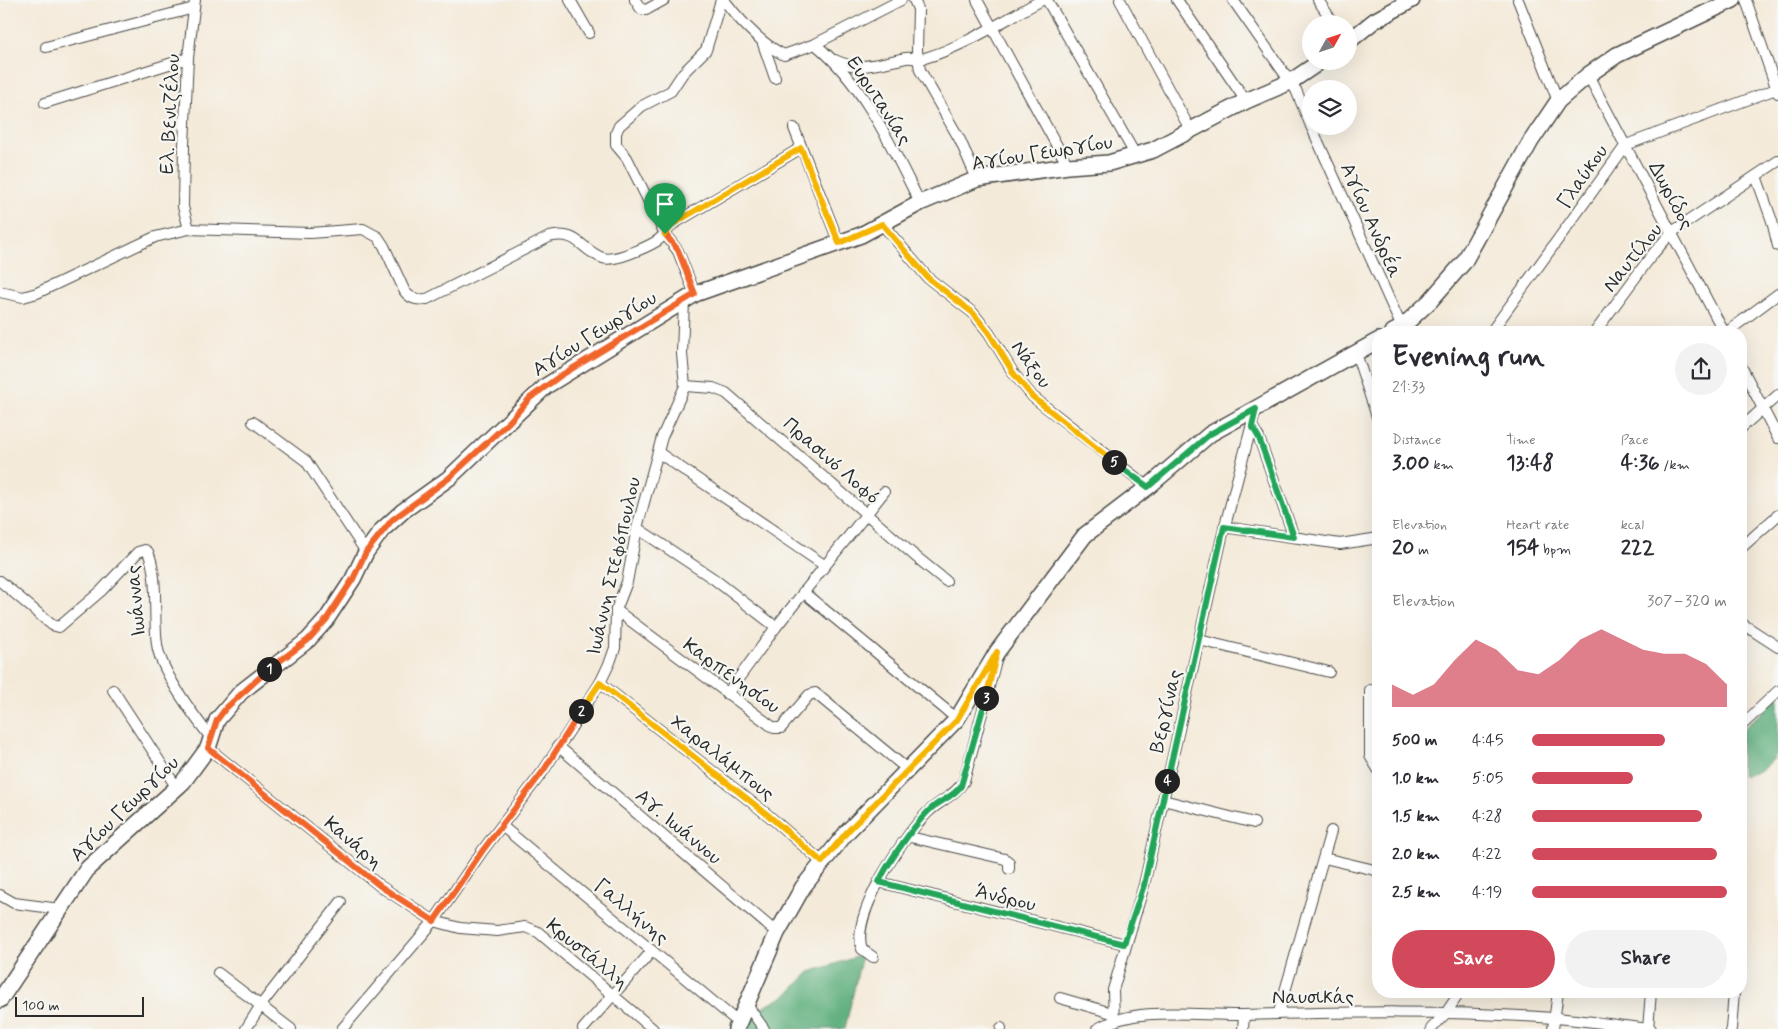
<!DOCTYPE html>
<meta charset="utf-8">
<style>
:root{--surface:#fff;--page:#f2f2f3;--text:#2b2b33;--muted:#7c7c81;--accent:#d1495b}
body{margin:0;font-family:Mynerve,sans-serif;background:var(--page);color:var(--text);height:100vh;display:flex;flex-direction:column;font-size:19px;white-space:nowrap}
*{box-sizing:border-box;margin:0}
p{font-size:16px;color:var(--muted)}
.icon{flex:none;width:28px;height:28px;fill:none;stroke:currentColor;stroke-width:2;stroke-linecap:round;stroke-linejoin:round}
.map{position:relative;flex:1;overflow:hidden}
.panel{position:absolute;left:1372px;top:326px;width:375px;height:672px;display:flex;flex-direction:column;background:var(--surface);border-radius:20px;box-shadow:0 5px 20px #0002}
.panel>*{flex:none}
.needle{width:32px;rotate:50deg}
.controls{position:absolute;left:1302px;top:15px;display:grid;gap:10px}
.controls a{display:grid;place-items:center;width:55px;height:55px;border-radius:50%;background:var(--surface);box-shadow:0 5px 20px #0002;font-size:25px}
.scale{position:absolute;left:15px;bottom:12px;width:129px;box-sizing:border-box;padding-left:5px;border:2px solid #2b2b2b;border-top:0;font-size:14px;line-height:18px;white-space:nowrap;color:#2b2b2b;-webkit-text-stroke:4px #f6f6f2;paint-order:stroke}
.pin{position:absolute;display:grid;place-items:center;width:42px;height:42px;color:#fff;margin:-51px -21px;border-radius:50% 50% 50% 0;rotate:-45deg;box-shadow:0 0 5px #0007}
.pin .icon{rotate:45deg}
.km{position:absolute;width:25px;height:25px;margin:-12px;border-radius:50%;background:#222;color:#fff;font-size:14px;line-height:25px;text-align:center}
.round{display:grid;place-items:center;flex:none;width:52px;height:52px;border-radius:26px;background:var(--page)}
.head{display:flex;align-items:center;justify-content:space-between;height:85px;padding:0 20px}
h1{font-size:28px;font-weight:800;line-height:38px}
.figures{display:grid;grid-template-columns:repeat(3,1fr);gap:8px;height:85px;padding:5px 20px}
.figures div{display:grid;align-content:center}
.figures b{font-size:21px;font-weight:800}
.figures small{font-size:14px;font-weight:400}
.figures p{font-size:14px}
.chart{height:140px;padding:10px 20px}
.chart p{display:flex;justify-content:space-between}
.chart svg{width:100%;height:90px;margin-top:5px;fill:var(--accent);opacity:.7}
.action{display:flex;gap:10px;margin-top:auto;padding:10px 20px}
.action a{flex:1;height:58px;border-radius:30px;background:var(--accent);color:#fff;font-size:20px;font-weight:800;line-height:58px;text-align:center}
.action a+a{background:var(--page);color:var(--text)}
ul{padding:0 20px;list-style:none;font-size:16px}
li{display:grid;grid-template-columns:80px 60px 1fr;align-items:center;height:38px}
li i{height:12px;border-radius:6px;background:var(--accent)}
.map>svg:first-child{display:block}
.forest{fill:#5cad7a;stroke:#446c52}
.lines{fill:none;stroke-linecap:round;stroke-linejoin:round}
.street-casing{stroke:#494845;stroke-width:12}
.secondary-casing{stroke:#494845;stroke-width:18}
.street{stroke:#fff;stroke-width:10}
.secondary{stroke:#fff;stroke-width:15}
.split-1-casing{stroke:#fff;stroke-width:10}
.split-2-casing{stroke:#fff;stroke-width:10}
.split-3-casing{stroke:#fff;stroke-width:10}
.split-4-casing{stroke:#fff;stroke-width:10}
.split-5-casing{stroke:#fff;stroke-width:10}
.split-6-casing{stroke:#fff;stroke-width:10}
.split-1{stroke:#f0652b;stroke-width:6}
.split-2{stroke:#f0652b;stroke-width:6}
.split-3{stroke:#f5b400;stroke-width:6}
.split-4{stroke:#22a559;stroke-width:6}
.split-5{stroke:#22a559;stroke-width:6}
.split-6{stroke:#f5b400;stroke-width:6}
.labels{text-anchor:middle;stroke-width:4.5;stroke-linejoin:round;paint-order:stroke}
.street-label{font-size:20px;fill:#2b2b2b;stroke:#f6f6f2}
</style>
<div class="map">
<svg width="1778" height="1029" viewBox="0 0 1778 1029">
<rect width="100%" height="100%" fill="#f6f6f2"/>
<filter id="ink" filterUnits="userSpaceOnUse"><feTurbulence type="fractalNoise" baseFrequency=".02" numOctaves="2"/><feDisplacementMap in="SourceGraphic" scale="10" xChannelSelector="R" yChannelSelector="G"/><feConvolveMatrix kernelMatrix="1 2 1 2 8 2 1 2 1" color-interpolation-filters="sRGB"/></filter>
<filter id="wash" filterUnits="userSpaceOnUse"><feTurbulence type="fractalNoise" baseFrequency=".0096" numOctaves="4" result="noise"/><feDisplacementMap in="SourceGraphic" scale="20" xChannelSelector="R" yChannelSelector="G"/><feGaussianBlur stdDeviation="1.12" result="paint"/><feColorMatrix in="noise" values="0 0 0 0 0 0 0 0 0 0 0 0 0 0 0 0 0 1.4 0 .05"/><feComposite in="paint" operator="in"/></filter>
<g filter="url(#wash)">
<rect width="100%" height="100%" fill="#f4ead9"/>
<g class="forest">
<path d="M 1778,696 L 1778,752 C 1773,763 1754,778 1741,775 L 1741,731 Z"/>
<path d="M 862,955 L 845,1029 L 747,1029 L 751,1014 L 786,995 L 810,972 Z"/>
</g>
</g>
<g filter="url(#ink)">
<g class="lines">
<defs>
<g id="street">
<path d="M 570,0 L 589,33"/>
<path d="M 635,0 L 641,9 L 646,10 L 664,0"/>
<path d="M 724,0 C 740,21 760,43 784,55 L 815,44 C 864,84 892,147 920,203"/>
<path d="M 914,0 L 918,9 L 917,51 L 920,70 L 960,140 L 977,179"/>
<path d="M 977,0 L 1068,166"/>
<path d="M 1047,0 L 1136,156"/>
<path d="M 1120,0 L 1191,131"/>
<path d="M 1177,0 L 1246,101"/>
<path d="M 1233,0 L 1296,90 L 1311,126"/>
<path d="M 1318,0 L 1334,24"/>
<path d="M 1518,0 L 1558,101"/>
<path d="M 1746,0 L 1778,93"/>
<path d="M 762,41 L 775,78"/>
<path d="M 815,44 L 901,0"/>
<path d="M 46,47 L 194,8"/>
<path d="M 835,60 C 859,72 881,63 906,58 C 912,57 918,60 925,58 C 965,46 1004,20 1042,0"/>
<path d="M 1588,75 L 1724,332"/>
<path d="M 45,103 L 188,58"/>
<path d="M 1311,126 L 1404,332"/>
<path d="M 794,128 L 839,243"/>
<path d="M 1756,176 L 1772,221 L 1778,246"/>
<path d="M 883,225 L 928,278 L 973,313 L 989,333 L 1014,374 L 1033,397 L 1148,487"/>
<path d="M 189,229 L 183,207 L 184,145 L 188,58 L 195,0"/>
<path d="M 0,292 L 23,297 L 37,293 L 155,237 L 189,229 L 310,233 L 363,229 L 378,237 L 384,246 L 405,292 C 412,300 418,300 427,299 L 549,237 C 579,230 580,250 603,258 C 614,262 647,247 657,241 C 664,236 667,230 673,224 L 801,148"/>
<path d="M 695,294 L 678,251 L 665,234 L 627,158 L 616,145 L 616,133 L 619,126 L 642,106 L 671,91 L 683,73 L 706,50 L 721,0"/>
<path d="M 1491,332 L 1626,145 L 1776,89"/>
<path d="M 1595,332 L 1652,255 L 1672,232 L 1778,161"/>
<path d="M 1727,332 L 1778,294"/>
<path d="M 1356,353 L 1379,423"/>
<path d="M 1741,366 L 1778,438"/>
<path d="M 685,386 L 713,388 L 726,393 L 915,556 L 946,581"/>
<path d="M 253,422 L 306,461 L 366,552"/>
<path d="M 1252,426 L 1259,438 L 1294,537"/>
<path d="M 1741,428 L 1778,395"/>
<path d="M 659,453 L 824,565"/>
<path d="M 1224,527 L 1340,544 L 1379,538"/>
<path d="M 637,528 L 714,579 L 776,627"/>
<path d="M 1741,548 L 1778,515"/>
<path d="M 0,581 L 52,625 L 59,627 L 101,591 L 138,552 L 145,550 L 148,552 C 159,577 153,617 157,644 C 160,671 194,716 211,738"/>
<path d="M 803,592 L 957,719"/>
<path d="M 616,610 L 774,728 L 781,728 L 809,695 L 815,693 L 907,769"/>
<path d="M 1741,623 L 1778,647"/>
<path d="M 1199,640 L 1329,672"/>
<path d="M 600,683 L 768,815 L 822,862"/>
<path d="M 113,690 L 177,788"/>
<path d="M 1370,690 L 1370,756 L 1379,771"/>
<path d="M 727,694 L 776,627 L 884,492"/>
<path d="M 1741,726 L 1778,691"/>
<path d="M 558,746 L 777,933"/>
<path d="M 208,748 L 380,886 L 434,921 L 460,928 L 497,931 L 525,927 L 538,932 L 653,1029"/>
<path d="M 1163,800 L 1254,823"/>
<path d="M 502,826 L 739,1023"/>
<path d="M 910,837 L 1005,859 L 1009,862 L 1009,869"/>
<path d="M 1324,858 L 1379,871"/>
<path d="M 879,882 L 1125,944"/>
<path d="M 0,895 L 14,903 L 60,909"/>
<path d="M 873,957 L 862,949 C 850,916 903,837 927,813 C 939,801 955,796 964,781 L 996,660"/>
<path d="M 218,973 L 291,1029"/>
<path d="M 1060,998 L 1112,1013"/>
<path d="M 747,1005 L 764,1029"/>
<path d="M 1279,1012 L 1331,831"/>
<path d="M 1114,1021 L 1113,990 L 1144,885 L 1222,537 L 1256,409"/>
<path d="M 246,1029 L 261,1005 L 341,902"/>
<path d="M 342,1029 L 434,921 L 483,850 L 544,770 L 600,683 L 610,662 L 615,648 L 616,610 L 627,582 L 637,528 L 662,437 L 685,386 L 682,354 L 684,300"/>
<path d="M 583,1029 L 652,951"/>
<path d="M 1001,1029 L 1001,1028"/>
<path d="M 1097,1029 C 1136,1005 1198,1016 1243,1015 C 1346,1012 1450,1010 1553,1018 C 1586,1020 1618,1026 1651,1029"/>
<path d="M 1243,1029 L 1244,1015"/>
<path d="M 1431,1029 L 1446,1013 L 1460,992"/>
<path d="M 1553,1029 L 1558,992"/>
<path d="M 1648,1029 L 1651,992"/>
<path d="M 1731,1029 L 1734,992"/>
</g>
<g id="secondary">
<path d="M 1349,41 L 1374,21 L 1412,0"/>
<path d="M 1393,332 L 1401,328 L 1430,301 L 1464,262 L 1531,141 L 1558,101 L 1588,75 L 1617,55 L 1733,0"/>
<path d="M 0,1000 L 88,868 L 183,782 L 208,748 L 217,720 L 241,692 L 308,640 L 326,620 L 353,579 L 366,552 L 382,530 L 403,511 L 449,478 L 546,386 L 695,294 L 861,235 L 920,203 L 977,179 L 1068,166 L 1109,163 L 1153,150 L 1246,101 L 1290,82 L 1321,61"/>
<path d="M 736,1029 L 777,933 L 803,887 L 847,832 L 957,719 L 997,652 L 1085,535 L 1148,487 L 1210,434 L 1379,340"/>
</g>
</defs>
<use href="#street" class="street-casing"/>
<use href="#secondary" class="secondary-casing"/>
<use href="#street" class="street"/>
<use href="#secondary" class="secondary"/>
</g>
</g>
<g class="lines" filter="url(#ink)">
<defs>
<path id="split-1" d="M 269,669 L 308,640 L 326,620 L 353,579 L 366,552 L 392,520 L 449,478 L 509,422 L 530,398 L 560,376 L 695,294 L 678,250 L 665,234"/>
<path id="split-2" d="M 269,669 L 226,708 L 217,720 L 208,748 L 380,886 L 434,921 L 483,850 L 544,770 L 581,711"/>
<path id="split-3" d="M 581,711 L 600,683 L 768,815 L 822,862 L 847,832 L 957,720 L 997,652 L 986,698"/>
<path id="split-4" d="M 986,698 L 961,786 C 954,796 942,800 933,807 C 918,819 887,864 879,882 L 1124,944 L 1144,885 L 1167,781"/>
<path id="split-5" d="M 1114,462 L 1148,487 L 1210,434 L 1256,409 L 1252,426 L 1259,438 L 1294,537 L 1224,527 L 1167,781"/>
<path id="split-6" d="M 665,234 L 673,224 L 801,148 L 839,243 L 882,224 L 928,278 L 973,313 L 989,333 L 1014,374 L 1033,397 L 1114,462"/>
</defs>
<use href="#split-1" class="split-1-casing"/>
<use href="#split-2" class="split-2-casing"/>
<use href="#split-3" class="split-3-casing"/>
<use href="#split-4" class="split-4-casing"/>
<use href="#split-5" class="split-5-casing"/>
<use href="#split-6" class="split-6-casing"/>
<use href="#split-1" class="split-1"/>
<use href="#split-2" class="split-2"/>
<use href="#split-3" class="split-3"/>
<use href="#split-4" class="split-4"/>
<use href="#split-5" class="split-5"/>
<use href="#split-6" class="split-6"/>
</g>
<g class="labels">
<g class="street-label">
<text transform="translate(880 100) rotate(57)" y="7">Ευρυτανίας</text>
<text transform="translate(169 114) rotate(-87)" y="7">Ελ. Βενιζέλου</text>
<text transform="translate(1042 152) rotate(-9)" y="7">Αγίου Γεωργίου</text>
<text transform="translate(1582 176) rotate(-55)" y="7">Γλαύκου</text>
<text transform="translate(1672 195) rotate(62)" y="7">Δωρίδος</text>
<text transform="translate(1372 220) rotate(66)" y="7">Αγίου Ανδρέα</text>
<text transform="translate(1632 257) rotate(-51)" y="7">Ναυτίλου</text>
<text transform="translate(594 333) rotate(-32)" y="7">Αγίου Γεωργίου</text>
<text transform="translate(1032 364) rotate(54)" y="7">Νάξου</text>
<text transform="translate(832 460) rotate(41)" y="7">Πρασινό Λοφό</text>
<text transform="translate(613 566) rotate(-77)" y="7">Ιωάννη Στεφόπουλου</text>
<text transform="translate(135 601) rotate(-95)" y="7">Ιωάννας</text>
<text transform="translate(732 675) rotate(36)" y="7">Καρπενησίου</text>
<text transform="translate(1165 711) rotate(-77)" y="7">Βεργίνας</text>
<text transform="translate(723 757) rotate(38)" y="7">Χαραλάμπους</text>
<text transform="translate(124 808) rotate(-44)" y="7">Αγίου Γεωργίου</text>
<text transform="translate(679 826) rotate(40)" y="7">Αγ. Ιωάννου</text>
<text transform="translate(354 842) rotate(40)" y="7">Κανάρη</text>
<text transform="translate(1006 897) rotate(14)" y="7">Άνδρου</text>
<text transform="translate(632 911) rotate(40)" y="7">Γαλλήνης</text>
<text transform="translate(588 953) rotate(39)" y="7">Κρυστάλλη</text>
<text x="1313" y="1003">Ναυσικάς</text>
</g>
</g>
</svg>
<div class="controls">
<a><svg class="needle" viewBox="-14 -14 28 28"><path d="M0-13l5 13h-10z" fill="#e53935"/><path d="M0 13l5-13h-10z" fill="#7c7c81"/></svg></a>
<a><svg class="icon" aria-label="layers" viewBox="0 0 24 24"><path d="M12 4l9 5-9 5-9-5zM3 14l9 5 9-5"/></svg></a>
</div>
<div class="scale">100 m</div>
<div class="pin" style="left:665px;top:234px;background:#1e9e55"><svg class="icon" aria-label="arrive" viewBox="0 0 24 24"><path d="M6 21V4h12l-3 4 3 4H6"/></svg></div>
<b class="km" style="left:269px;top:669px">1</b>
<b class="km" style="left:581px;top:711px">2</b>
<b class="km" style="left:986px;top:698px">3</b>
<b class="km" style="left:1167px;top:781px">4</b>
<b class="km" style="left:1114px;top:462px">5</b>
<section class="panel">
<div class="head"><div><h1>Evening run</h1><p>21:33</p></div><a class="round"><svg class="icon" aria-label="share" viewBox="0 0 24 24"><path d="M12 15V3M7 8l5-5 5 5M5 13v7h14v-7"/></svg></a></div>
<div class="figures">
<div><p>Distance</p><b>3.00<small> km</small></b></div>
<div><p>Time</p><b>13:48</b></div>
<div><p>Pace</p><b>4:36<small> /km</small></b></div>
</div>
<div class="figures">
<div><p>Elevation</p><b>20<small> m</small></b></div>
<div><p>Heart rate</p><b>154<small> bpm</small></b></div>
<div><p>kcal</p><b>222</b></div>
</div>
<div class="chart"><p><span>Elevation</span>307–320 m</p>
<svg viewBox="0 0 160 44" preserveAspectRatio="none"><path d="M0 44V33L10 38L20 33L30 21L40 11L50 16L60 26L70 28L80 21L90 11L100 6L110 11L120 16L130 18L140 18L150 23L160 33V44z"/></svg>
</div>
<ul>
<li><b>500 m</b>4:45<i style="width:68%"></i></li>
<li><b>1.0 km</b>5:05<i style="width:52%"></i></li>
<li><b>1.5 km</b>4:28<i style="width:87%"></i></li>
<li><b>2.0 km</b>4:22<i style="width:95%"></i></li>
<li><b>2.5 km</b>4:19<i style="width:100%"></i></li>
</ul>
<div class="action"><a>Save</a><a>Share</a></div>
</section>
</div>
